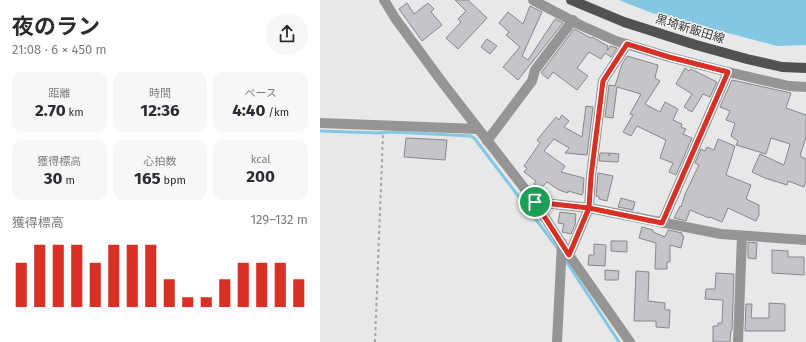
<!DOCTYPE html>
<html lang="ja">
<meta charset="utf-8">
<style>
:root{--surface:#fff;--page:#f7f7f7;--text:#2b2b33;--muted:#7c7c81;--accent:#d93025}
body{margin:0;font-family:"Fira Sans","Noto Sans JP",sans-serif;background:var(--page);color:var(--text);height:100vh;display:flex;flex-direction:column;font-size:15px;white-space:nowrap}
*{box-sizing:border-box;margin:0}
p{font-size:13px;color:var(--muted)}
.icon{flex:none;width:22px;height:22px;fill:none;stroke:currentColor;stroke-width:2;stroke-linecap:round;stroke-linejoin:round}
.map{position:relative;flex:1;overflow:hidden}
.sheet{display:flex;flex-direction:column;background:var(--surface);width:320px}
.sheet>*{flex:none}
.pin{position:absolute;display:grid;place-items:center;width:34px;height:34px;color:#fff;margin:-17px;border:2px solid #fff;border-radius:50%;box-shadow:0 1px 4px #0007}
.round{display:grid;place-items:center;flex:none;width:42px;height:42px;border-radius:21px;background:var(--page)}
.overview{display:flex;align-items:center;justify-content:space-between;height:68px;padding:0 12px}
h1{font-size:22px;font-weight:700;line-height:30px}
.figures{display:grid;grid-template-columns:repeat(3,1fr);gap:6px;height:68px;padding:4px 12px}
.figures div{display:grid;align-content:center;border-radius:10px;background:var(--page);text-align:center}
.figures b{font-size:17px;font-weight:700}
.figures small{font-size:11px;font-weight:400}
.figures p{font-size:11px}
.chart{height:112px;padding:8px 12px}
.chart p{display:flex;justify-content:space-between}
.chart svg{width:100%;height:72px;margin-top:4px;stroke:var(--accent);stroke-width:6}
main{display:flex;flex:1;min-height:0}
.map>svg:first-child{display:block}
.water{fill:#83c7e2}
.lines{fill:none;stroke-linecap:round;stroke-linejoin:round}
.stream{stroke:#83c7e2;stroke-width:3}
.building{fill:#c3c5c8;stroke:#858789}
.path{stroke:#a2a4a5;stroke-width:2;stroke-dasharray:3 3;stroke-linecap:butt}
.minor{stroke:#969494;stroke-width:10}
.major{stroke:#545151;stroke-width:10}
.route-casing{stroke:#fff;stroke-width:8}
.route{stroke:#d93025;stroke-width:5}
.labels{text-anchor:middle;stroke-width:3;stroke-linejoin:round;paint-order:stroke}
.street-label{font-size:12px;fill:#373839;stroke:#f3f5f7}
</style>
<main>
<section class="sheet">
<div class="overview"><div><h1>夜のラン</h1><p>21:08 · 6 × 450 m</p></div><a class="round"><svg class="icon" aria-label="share" viewBox="0 0 24 24"><path d="M12 15V3M7 8l5-5 5 5M5 13v7h14v-7"/></svg></a></div>
<div class="figures">
<div><p>距離</p><b>2.70<small> km</small></b></div>
<div><p>時間</p><b>12:36</b></div>
<div><p>ペース</p><b>4:40<small> /km</small></b></div>
</div>
<div class="figures">
<div><p>獲得標高</p><b>30<small> m</small></b></div>
<div><p>心拍数</p><b>165<small> bpm</small></b></div>
<div><p>kcal</p><b>200</b></div>
</div>
<div class="chart"><p><span>獲得標高</span>129–132 m</p>
<svg viewBox="0 0 160 44" preserveAspectRatio="none"><path d="M5 44V17M15 44V6M25 44V6M35 44V6M45 44V17M55 44V6M65 44V6M75 44V6M85 44V27M95 44V38M105 44V38M115 44V27M125 44V17M135 44V17M145 44V17M155 44V27"/></svg>
</div>
</section>
<div class="map">
<svg width="486" height="342" viewBox="0 0 486 342">
<rect width="100%" height="100%" fill="#e6e8ea"/>
<path class="water" d="M 299,0 L 486,0 L 486,45 L 457,46 L 332,13 Z"/>
<g class="lines">
<g class="stream">
<path d="M 0,131 L 59,133 L 73,132 L 151,136 L 155,139 L 239,250"/>
<path d="M 244,258 L 299,342"/>
</g>
</g>
<g class="building">
<path d="M 135,0 L 148,0 L 167,18 L 138,49 L 126,38 L 141,22 L 138,19 L 146,11 Z"/>
<path d="M 87,3 L 94,14 L 108,3 L 114,9 L 111,12 L 122,25 L 102,41 L 79,9 Z"/>
<path d="M 210,6 L 222,12 L 202,56 L 208,60 L 235,19 L 243,23 L 198,80 L 183,67 L 200,47 L 186,35 L 189,32 L 179,23 L 188,12 L 203,24 Z"/>
<path d="M 254,29 L 271,38 L 272,37 L 279,41 L 288,46 L 287,50 L 288,50 L 290,46 L 297,48 L 291,57 L 285,53 L 281,59 L 269,52 L 257,68 L 268,76 L 257,90 L 233,72 L 228,79 L 221,73 Z"/>
<path d="M 167,39 L 177,46 L 170,54 L 161,47 Z"/>
<path d="M 307,56 L 338,65 L 335,78 L 340,81 L 325,104 L 340,112 L 345,102 L 358,109 L 353,120 L 362,124 L 361,127 L 366,129 L 363,134 L 372,138 L 356,175 L 349,172 L 353,163 L 340,158 L 346,140 L 317,126 L 311,136 L 303,132 L 313,115 L 310,114 L 321,94 L 297,87 L 293,118 L 285,117 L 289,85 L 295,86 L 302,64 Z"/>
<path d="M 365,68 L 369,71 L 371,69 L 397,82 L 390,97 L 383,94 L 372,112 L 364,107 L 372,94 L 356,84 Z"/>
<path d="M 412,80 L 471,93 L 466,108 L 486,115 L 486,137 L 480,156 L 486,159 L 486,180 L 484,187 L 468,181 L 467,185 L 445,178 L 432,172 L 440,154 L 464,165 L 470,144 L 451,138 L 446,154 L 416,145 L 418,141 L 411,136 L 415,123 L 406,120 L 410,111 L 400,107 Z"/>
<path d="M 266,106 L 273,107 L 267,155 L 245,153 L 249,148 L 234,139 L 224,151 L 245,166 L 241,172 L 264,178 L 263,193 L 262,195 L 248,191 L 248,193 L 239,190 L 227,182 L 220,189 L 214,184 L 216,181 L 204,172 L 207,168 L 204,166 L 220,143 L 217,140 L 236,117 L 239,120 L 242,115 L 249,121 L 244,127 L 262,137 Z"/>
<path d="M 86,138 L 127,140 L 125,160 L 84,157 Z"/>
<path d="M 398,139 L 415,146 L 406,175 L 431,185 L 426,199 L 439,205 L 439,215 L 436,221 L 408,208 L 402,222 L 390,217 L 389,218 L 370,210 L 366,221 L 354,218 L 360,206 L 361,207 L 365,194 L 379,165 L 375,163 L 381,149 L 385,151 L 387,147 L 394,150 Z"/>
<path d="M 280,153 L 289,153 L 289,156 L 290,153 L 299,154 L 298,162 L 279,161 Z"/>
<path d="M 278,173 L 293,176 L 287,201 L 279,199 L 279,197 L 276,196 Z"/>
<path d="M 301,198 L 315,202 L 313,210 L 298,207 Z"/>
<path d="M 240,212 L 256,214 L 255,225 L 251,234 L 242,232 L 244,224 L 238,223 Z"/>
<path d="M 322,227 L 333,230 L 333,232 L 345,237 L 348,230 L 362,233 L 362,236 L 364,236 L 361,248 L 350,245 L 350,262 L 347,262 L 347,269 L 335,269 L 336,243 L 319,238 Z"/>
<path d="M 291,241 L 307,241 L 307,252 L 291,251 Z"/>
<path d="M 428,242 L 437,243 L 436,259 L 428,258 Z"/>
<path d="M 274,244 L 286,245 L 285,266 L 268,265 L 269,255 L 274,255 Z"/>
<path d="M 452,250 L 468,251 L 468,257 L 484,257 L 484,275 L 452,273 Z"/>
<path d="M 285,270 L 299,271 L 298,280 L 285,280 Z"/>
<path d="M 316,271 L 329,272 L 328,301 L 345,303 L 345,310 L 350,310 L 349,328 L 336,327 L 336,321 L 314,321 Z"/>
<path d="M 396,273 L 414,274 L 412,330 L 411,330 L 410,342 L 393,342 L 393,326 L 398,326 L 398,323 L 402,323 L 403,300 L 385,299 L 386,289 L 395,289 Z"/>
<path d="M 449,303 L 465,304 L 465,331 L 425,331 L 426,304 L 432,304 L 431,318 L 449,318 Z"/>
</g>
<g class="lines">
<path class="path" d="M 55,342 L 63,134"/>
<g class="minor">
<path d="M 64,0 L 75,18 L 122,82 L 215,202 L 249,255 L 310,342"/>
<path d="M 213,0 L 260,25 L 296,41 L 349,57 L 408,72 L 469,86 L 486,87"/>
<path d="M 0,123 L 158,129"/>
<path d="M 167,141 L 212,81 L 215,70 L 253,20"/>
<path d="M 215,202 L 269,208 L 401,234 L 486,240"/>
<path d="M 342,223 L 408,72"/>
<path d="M 249,255 L 269,208 L 271,176 L 283,81 L 307,44"/>
<path d="M 237,342 L 242,243"/>
<path d="M 418,342 L 422,236"/>
</g>
<path class="major" d="M 251,0 L 304,22 L 376,45 L 427,59 L 462,67 L 486,68"/>
</g>
<g class="lines">
<defs>
<path id="route" d="M 215,202 L 249,255 L 269,208 L 342,223 L 408,72 L 349,57 L 307,44 L 283,81 L 271,176 L 269,208 L 215,202"/>
</defs>
<use href="#route" class="route-casing"/>
<use href="#route" class="route"/>
</g>
<g class="labels">
<g class="street-label">
<text transform="translate(370 29) rotate(17)" y="4">黒埼新飯田線</text>
</g>
</g>
</svg>
<div class="pin" style="left:215px;top:202px;background:#1e9e55"><svg class="icon" aria-label="arrive" viewBox="0 0 24 24"><path d="M6 21V4h12l-3 4 3 4H6"/></svg></div>
</div>
</main>
